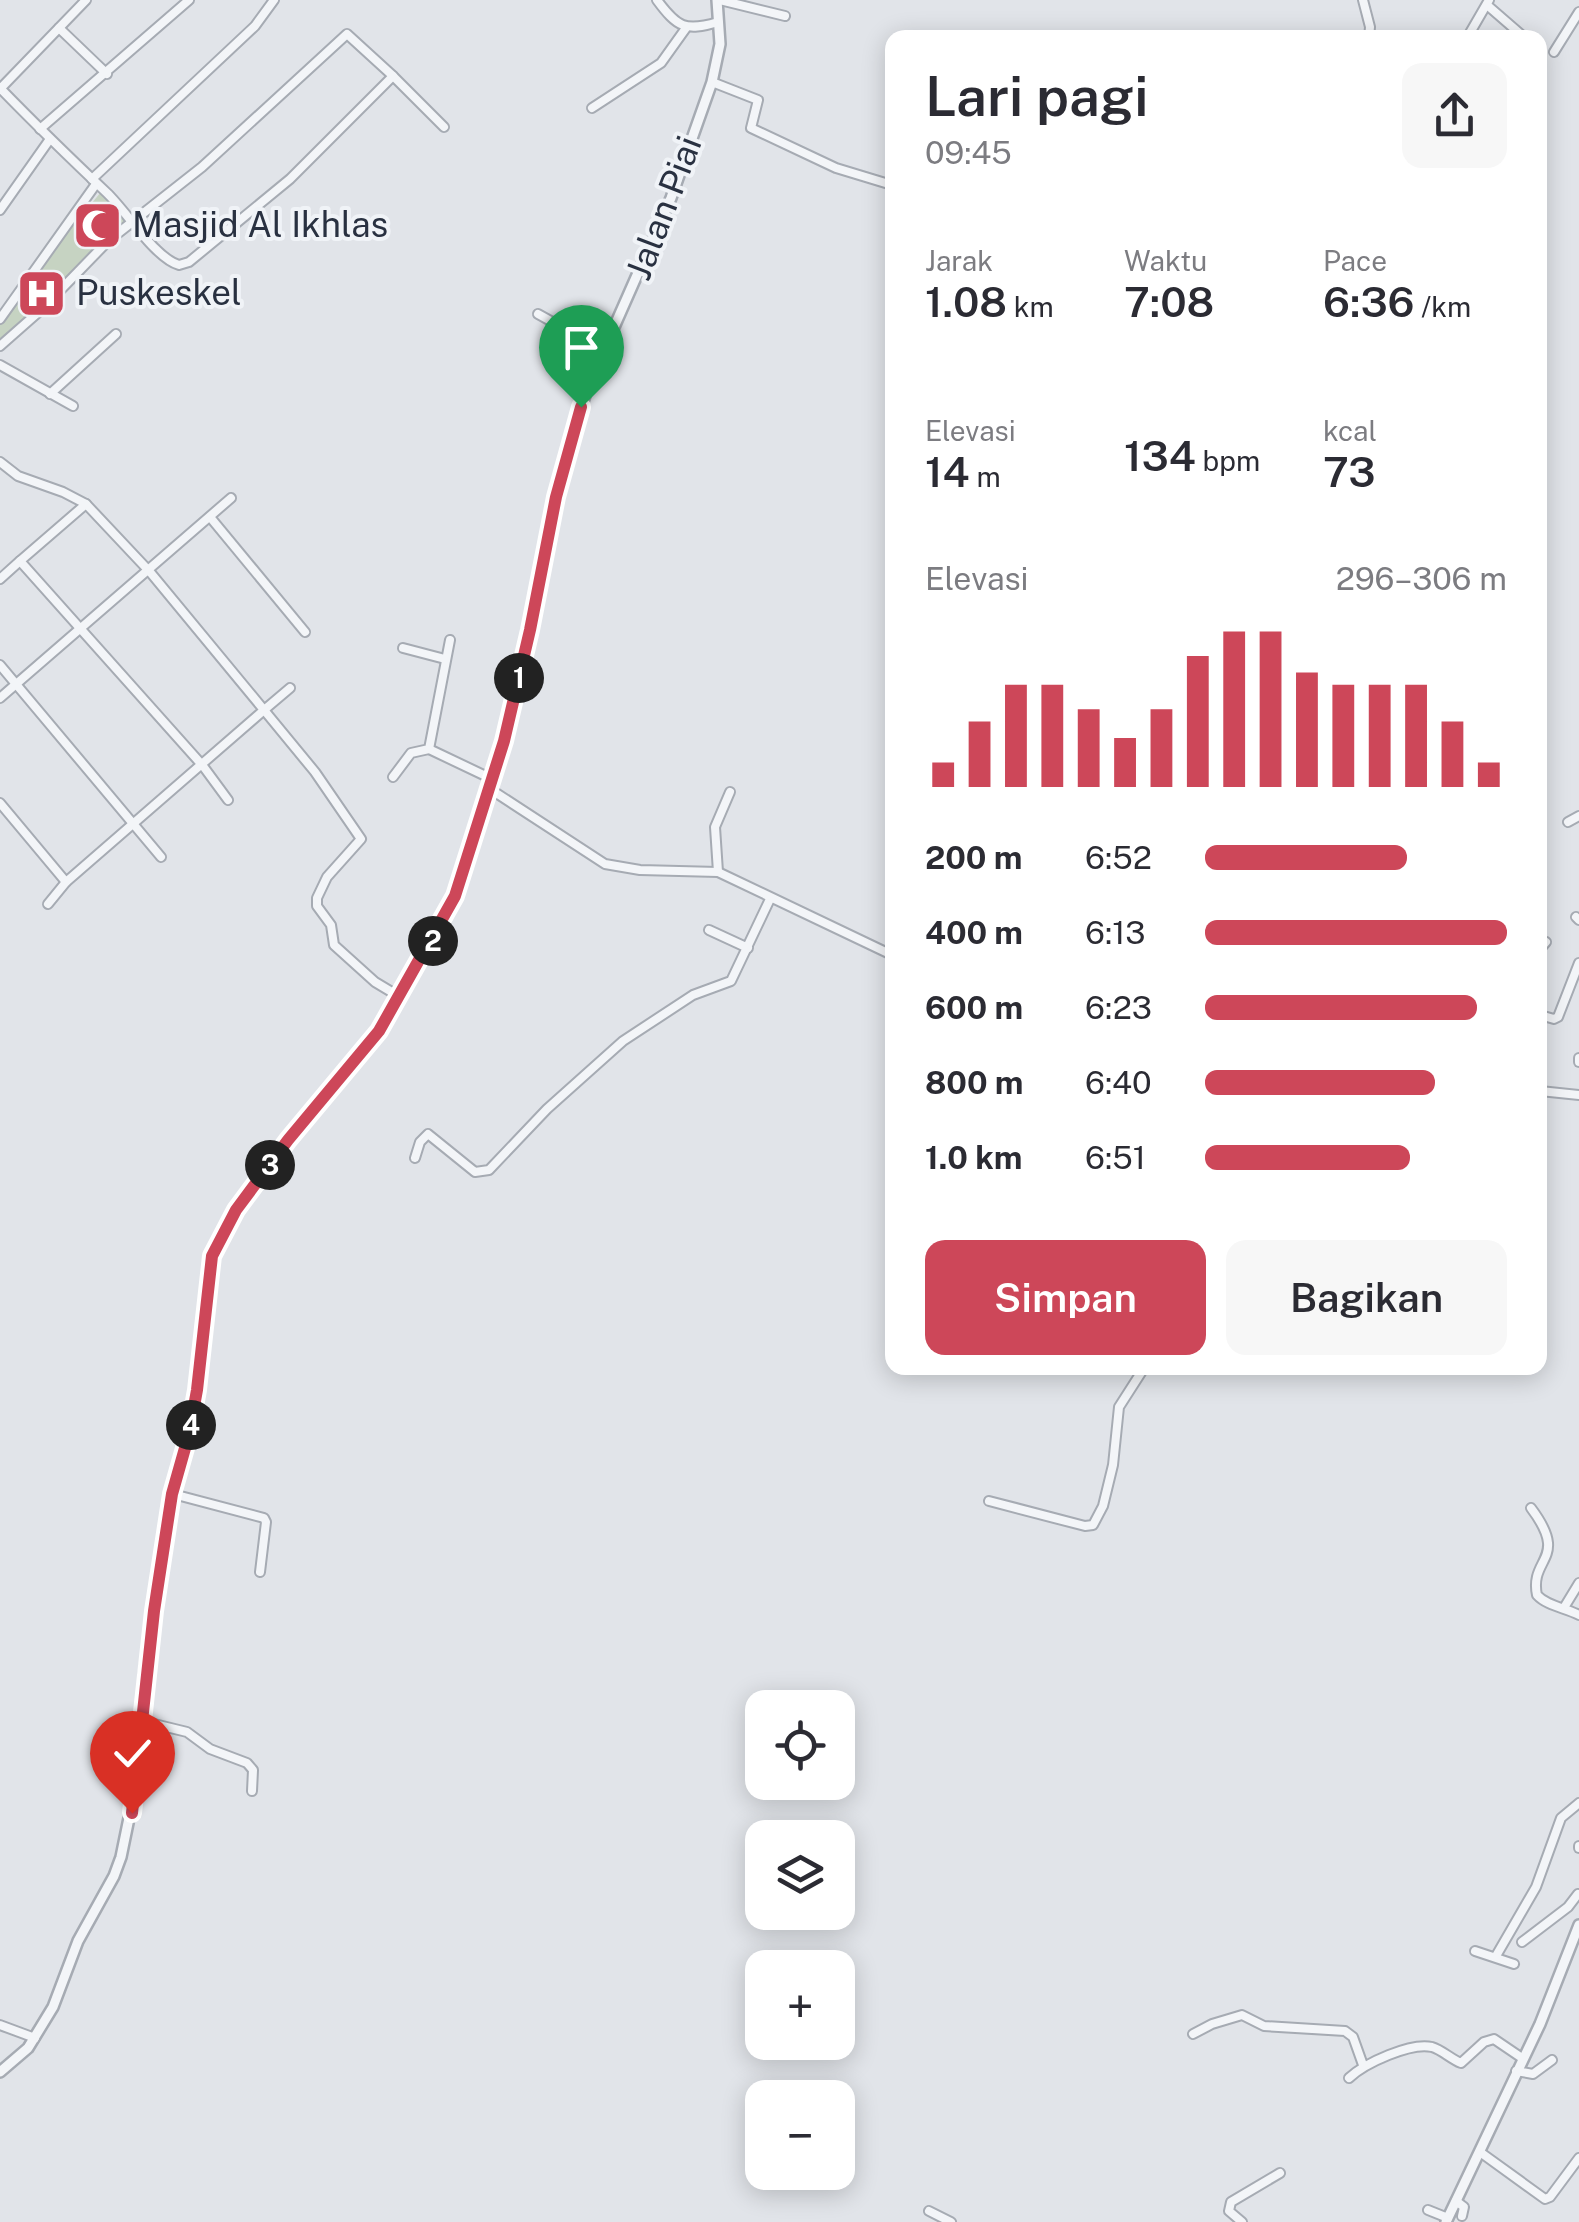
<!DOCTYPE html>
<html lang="id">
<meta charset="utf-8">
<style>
:root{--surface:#fff;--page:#f7f7f7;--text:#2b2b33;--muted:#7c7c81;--accent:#cd4759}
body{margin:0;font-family:"Public Sans",sans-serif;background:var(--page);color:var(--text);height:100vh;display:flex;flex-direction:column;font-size:38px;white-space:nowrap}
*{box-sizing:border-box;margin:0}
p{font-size:32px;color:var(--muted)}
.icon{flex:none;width:55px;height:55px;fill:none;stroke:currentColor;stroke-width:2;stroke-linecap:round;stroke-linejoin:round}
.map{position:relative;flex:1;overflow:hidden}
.panel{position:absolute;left:885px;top:30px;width:662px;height:1345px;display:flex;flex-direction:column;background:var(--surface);border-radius:20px;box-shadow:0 5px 25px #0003}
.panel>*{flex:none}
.fabs{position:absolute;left:745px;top:1690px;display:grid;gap:20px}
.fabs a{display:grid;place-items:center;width:110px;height:110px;border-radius:20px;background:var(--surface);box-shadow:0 5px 25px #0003;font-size:50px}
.pin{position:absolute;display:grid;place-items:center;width:85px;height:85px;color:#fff;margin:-102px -42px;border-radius:50% 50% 50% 0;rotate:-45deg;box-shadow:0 0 10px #0007}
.pin .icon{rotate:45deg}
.km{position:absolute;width:50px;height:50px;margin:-25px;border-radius:50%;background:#222;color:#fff;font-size:28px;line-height:50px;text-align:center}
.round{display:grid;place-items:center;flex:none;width:105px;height:105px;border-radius:20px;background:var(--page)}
.headline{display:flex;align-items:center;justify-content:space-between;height:170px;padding:0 40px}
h1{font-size:55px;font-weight:600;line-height:75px}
.figures{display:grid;grid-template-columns:repeat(3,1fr);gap:15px;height:170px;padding:10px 40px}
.figures div{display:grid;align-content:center}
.figures b{font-size:42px;font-weight:600}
.figures small{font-size:28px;font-weight:400}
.figures p{font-size:28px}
.chart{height:280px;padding:20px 40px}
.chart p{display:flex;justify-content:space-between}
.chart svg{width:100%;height:180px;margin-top:10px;stroke:var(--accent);stroke-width:6}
.cta{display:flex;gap:20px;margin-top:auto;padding:20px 40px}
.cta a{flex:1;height:115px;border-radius:20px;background:var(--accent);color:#fff;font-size:40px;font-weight:600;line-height:115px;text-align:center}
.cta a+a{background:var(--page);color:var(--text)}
ul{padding:0 40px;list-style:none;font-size:32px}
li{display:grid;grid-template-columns:160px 120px 1fr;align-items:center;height:75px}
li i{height:25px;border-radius:12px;background:var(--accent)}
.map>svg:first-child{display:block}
.green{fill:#c6d3c2}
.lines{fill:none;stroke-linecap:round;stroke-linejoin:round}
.minor-casing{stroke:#a6abb3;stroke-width:12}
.tertiary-casing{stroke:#a6abb3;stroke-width:14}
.minor{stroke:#f3f5f8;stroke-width:8}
.tertiary{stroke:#f3f5f8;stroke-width:9}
.route-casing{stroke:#fff;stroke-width:20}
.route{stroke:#cd4759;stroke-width:12}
.labels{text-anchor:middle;stroke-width:8;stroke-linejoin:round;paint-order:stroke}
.street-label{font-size:35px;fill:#293141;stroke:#f0f3f7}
.poi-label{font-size:35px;fill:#293141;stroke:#f0f3f7;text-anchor:start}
</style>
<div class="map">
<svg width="1579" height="2222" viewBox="0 0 1579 2222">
<rect width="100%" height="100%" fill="#e1e4e9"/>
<path class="green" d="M 101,192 L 128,219 L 0,343 L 0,314 Z"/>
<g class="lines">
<defs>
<g id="minor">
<path d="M 657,0 C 677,27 685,32 718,22"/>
<path d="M 720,0 L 785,16"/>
<path d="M 1363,0 L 1370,27 L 1369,38"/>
<path d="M 1487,5 L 1525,38"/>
<path d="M 59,28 L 107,74"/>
<path d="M 1467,38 L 1489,0"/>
<path d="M 1554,52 L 1579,12"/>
<path d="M 393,76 L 444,127"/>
<path d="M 712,82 L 758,100 L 751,128 L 836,168 L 892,185"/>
<path d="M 0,88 C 35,124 71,159 107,193 C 127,212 155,258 179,265 L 189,262 L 290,179 L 393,76 L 347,34 L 202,167 L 108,241 L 42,309 L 0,346"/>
<path d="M 0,89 L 86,0"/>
<path d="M 592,108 L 661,63 L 686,28"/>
<path d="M 40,129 L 189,0"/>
<path d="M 92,179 L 255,26 L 274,0"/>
<path d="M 1540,189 L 1540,238"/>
<path d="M 0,210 L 50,139"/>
<path d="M 538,314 L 605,351"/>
<path d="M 0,319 L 96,184"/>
<path d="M 0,365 L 73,406"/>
<path d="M 50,394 L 116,334"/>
<path d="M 0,462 L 18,476 L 63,492 L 86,504 L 150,572 L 264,710 L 66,882 L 0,803"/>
<path d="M 86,504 L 20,561 L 203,766 L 228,800"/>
<path d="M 210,517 L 305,632"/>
<path d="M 0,579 L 20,561"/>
<path d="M 403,648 L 445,659"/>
<path d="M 0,665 L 161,857"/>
<path d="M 290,688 L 264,710 L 315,772 L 361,839 L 327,877 L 317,898 L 317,906 L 331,925 L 334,945 L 375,982 L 400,997"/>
<path d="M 0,698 L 231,498"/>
<path d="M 429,749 L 492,779"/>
<path d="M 393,777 L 411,753 L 429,749 L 450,640"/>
<path d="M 490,789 L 605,864 L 640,870 L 718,872 L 892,955"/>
<path d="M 1568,822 L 1579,816"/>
<path d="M 718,872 L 715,827 L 730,792"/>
<path d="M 48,904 L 66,882"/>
<path d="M 1576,917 L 1579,920"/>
<path d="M 709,930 L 748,948"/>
<path d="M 1540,949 L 1546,942"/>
<path d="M 1540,1015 L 1554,1019 L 1558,1017 L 1579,963"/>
<path d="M 1579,1058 L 1579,1062"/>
<path d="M 1540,1091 L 1579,1095"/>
<path d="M 415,1158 L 420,1142 L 428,1134 L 475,1172 L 489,1170 L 547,1109 L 623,1041 L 693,995 L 731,981 L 770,899"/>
<path d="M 173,1494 L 264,1518 L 266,1522 L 260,1572"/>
<path d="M 989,1501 L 1085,1526 L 1093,1525 L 1103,1506 L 1113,1465 L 1119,1407 L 1144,1368"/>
<path d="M 1531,1508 C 1570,1560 1529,1557 1537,1595 C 1547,1606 1566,1608 1579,1615"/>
<path d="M 1565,1606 L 1579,1583"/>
<path d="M 142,1721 L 187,1732 L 210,1749 L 247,1763 L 253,1770 L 252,1791"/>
<path d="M 1579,1846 L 1579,1848"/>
<path d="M 1522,1942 L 1568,1907 L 1578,1894"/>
<path d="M 1475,1951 L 1514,1964"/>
<path d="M 1496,1956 L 1536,1887 L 1561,1818 L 1579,1803"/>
<path d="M 0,2025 L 35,2038"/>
<path d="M 1193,2034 L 1212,2024 L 1242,2015 L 1264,2026 L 1345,2031 L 1353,2037 L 1363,2065"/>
<path d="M 1516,2071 L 1533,2074 L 1552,2060"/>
<path d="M 1349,2078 C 1365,2063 1411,2042 1432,2047 C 1442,2050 1451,2059 1461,2063 L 1484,2042 L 1494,2039 L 1522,2058"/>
<path d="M 1480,2152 L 1545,2199 L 1550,2197 L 1579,2158"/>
<path d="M 1456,2201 L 1464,2207 L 1462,2216"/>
<path d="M 1428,2210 L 1448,2218"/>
<path d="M 929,2211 L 951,2222"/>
<path d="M 1242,2222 L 1229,2211 L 1231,2202 L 1280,2173"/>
</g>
<g id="tertiary">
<path d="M 0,2072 L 28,2048 L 53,2007 L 78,1941 L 114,1876 L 121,1857 L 135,1789 L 145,1670 L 167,1524 L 197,1390 L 212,1256 L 237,1210 L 288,1140 L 379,1031 L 455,896 L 510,719 L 569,443 L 589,384 L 671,198 L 712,82 L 720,44 L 717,0"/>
<path d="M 1446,2222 L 1540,2024 L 1579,1925"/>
</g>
</defs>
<use href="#minor" class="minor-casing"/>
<use href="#tertiary" class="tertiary-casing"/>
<use href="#minor" class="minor"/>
<use href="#tertiary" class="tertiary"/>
</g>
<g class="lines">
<defs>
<path id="route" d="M 132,1813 L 154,1611 L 172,1494 L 189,1434 L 197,1390 L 212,1256 L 236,1210 L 288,1140 L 379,1031 L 455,896 L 504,741 L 530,630 L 556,497 L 581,407"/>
</defs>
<use href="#route" class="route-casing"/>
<use href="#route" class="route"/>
</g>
<defs>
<symbol id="mosque-square" viewBox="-11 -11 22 22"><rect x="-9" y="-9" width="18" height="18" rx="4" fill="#cd4759" stroke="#f0f3f7"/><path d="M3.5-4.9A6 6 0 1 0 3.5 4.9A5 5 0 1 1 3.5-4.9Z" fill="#fff"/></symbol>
<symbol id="hospital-square" viewBox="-11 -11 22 22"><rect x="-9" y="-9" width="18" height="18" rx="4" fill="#cd4759" stroke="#f0f3f7"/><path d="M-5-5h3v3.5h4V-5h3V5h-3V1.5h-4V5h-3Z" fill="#fff"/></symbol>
</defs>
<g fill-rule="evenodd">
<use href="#mosque-square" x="70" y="198" width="55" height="55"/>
<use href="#hospital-square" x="14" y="266" width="55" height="55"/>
</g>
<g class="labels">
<g class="street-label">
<text transform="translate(664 208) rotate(-69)" y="12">Jalan Piai</text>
</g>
<g class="poi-label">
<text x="132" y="237">Masjid Al Ikhlas</text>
<text x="76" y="305">Puskeskel</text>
</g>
</g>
</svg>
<div class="fabs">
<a><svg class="icon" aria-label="locate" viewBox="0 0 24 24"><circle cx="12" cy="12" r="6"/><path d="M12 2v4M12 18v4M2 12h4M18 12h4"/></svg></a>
<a><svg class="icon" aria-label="layers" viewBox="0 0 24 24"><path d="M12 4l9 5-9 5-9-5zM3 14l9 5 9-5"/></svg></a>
<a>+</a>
<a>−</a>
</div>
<div class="pin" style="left:581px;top:407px;background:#1e9e55"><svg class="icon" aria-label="arrive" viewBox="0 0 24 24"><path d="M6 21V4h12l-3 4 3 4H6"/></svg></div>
<div class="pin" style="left:132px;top:1813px;background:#d93025"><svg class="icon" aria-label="check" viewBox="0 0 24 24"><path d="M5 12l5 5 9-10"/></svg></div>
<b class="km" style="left:519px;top:678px">1</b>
<b class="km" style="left:433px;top:941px">2</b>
<b class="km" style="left:270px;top:1165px">3</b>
<b class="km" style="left:191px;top:1425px">4</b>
<section class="panel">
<div class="headline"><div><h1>Lari pagi</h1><p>09:45</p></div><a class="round"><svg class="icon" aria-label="share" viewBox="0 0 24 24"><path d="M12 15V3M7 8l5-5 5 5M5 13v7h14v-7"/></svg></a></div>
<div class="figures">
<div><p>Jarak</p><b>1.08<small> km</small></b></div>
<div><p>Waktu</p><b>7:08</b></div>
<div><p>Pace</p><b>6:36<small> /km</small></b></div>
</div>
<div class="figures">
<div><p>Elevasi</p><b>14<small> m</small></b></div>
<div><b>134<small> bpm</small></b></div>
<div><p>kcal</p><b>73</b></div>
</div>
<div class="chart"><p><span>Elevasi</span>296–306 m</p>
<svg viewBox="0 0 160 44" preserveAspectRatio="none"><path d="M5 44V38M15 44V28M25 44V19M35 44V19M45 44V25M55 44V32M65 44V25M75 44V12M85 44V6M95 44V6M105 44V16M115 44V19M125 44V19M135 44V19M145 44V28M155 44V38"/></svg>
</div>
<ul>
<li><b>200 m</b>6:52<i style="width:67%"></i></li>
<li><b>400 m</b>6:13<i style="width:100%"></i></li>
<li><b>600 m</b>6:23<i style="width:90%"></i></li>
<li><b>800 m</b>6:40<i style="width:76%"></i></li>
<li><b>1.0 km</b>6:51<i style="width:68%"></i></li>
</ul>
<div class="cta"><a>Simpan</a><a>Bagikan</a></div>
</section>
</div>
